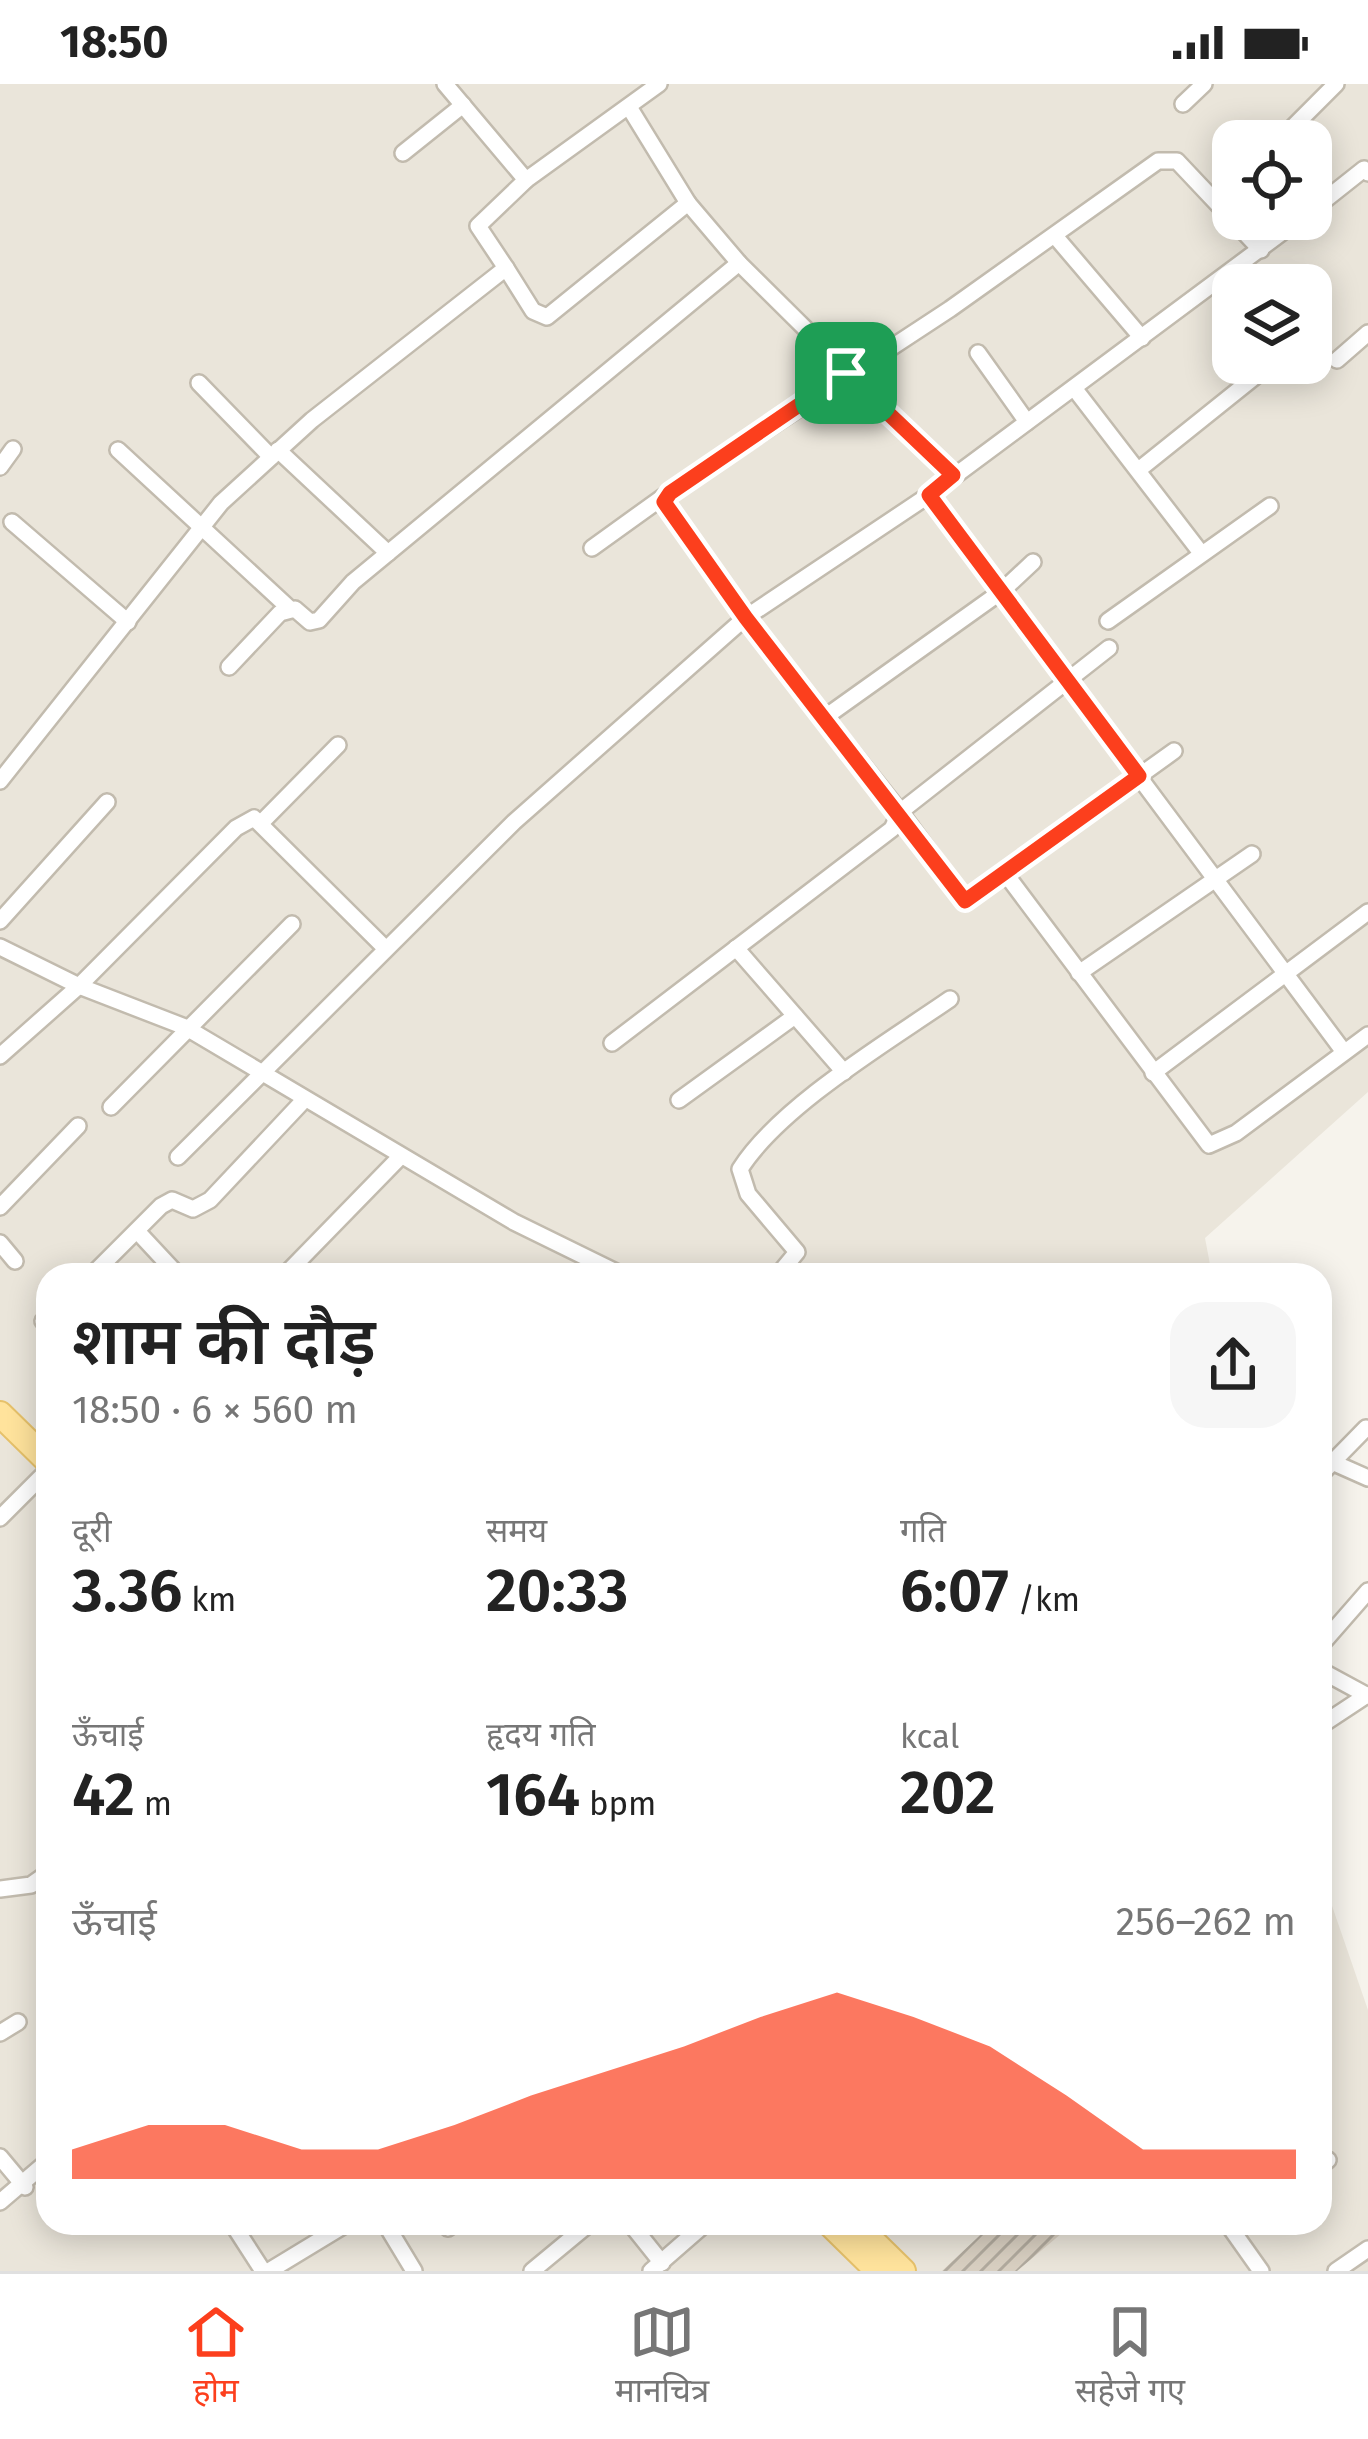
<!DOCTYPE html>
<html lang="hi">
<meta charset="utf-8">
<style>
:root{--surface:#fff;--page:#f6f6f6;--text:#222;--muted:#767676;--line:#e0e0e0;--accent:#fc3f1d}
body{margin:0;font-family:"Fira Sans","Noto Sans Devanagari",sans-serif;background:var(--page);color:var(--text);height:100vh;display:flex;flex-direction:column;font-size:45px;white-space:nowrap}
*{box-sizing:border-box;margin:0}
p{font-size:39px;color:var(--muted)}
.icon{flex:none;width:66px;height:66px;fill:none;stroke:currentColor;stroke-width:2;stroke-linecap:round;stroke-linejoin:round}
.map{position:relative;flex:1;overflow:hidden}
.details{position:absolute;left:36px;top:1179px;width:1296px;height:972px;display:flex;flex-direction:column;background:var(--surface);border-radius:36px;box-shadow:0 6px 30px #0003}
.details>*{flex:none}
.controls{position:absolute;left:1212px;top:36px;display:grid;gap:24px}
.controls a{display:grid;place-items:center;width:120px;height:120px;border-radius:24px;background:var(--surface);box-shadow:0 6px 30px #0003;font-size:60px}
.pin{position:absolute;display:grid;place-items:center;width:102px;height:102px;color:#fff;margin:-51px;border-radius:24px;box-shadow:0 6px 18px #0006}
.round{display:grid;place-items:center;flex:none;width:126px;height:126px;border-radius:36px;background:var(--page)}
.head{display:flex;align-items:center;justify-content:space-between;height:204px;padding:0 36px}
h1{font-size:66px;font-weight:600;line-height:90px}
.metrics{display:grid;grid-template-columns:repeat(3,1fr);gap:18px;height:204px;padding:12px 36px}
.metrics div{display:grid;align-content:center}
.metrics b{font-size:60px;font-weight:600}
.metrics small{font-size:33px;font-weight:400}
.metrics p{font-size:33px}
.chart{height:336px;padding:24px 36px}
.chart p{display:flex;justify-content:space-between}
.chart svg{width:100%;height:216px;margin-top:12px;fill:var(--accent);opacity:.7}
.status{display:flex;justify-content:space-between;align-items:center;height:84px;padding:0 60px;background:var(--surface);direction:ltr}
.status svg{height:33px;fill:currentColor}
.tab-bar{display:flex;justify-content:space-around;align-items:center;height:168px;border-top:3px solid var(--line);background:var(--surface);font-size:33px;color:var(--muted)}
.tab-bar a{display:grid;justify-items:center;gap:6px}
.tab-bar .active{color:var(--accent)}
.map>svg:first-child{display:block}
.residential{fill:#eae5da;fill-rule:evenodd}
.building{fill:url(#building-hatch)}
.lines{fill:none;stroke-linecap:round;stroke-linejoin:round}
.minor-casing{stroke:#c2bbae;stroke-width:20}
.primary-casing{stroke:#e6c16a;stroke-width:28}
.minor{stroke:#fff;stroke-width:15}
.primary{stroke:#ffe39c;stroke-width:24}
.route-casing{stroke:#fff;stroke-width:24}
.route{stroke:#fc3f1d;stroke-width:15}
</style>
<div class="status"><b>18:50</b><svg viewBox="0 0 49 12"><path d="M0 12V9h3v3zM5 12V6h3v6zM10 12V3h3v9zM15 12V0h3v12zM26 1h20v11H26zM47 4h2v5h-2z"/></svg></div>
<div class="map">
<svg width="1368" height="2187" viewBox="0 0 1368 2187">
<defs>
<pattern id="building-hatch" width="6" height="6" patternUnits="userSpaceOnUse" patternTransform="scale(3)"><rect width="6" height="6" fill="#d8cfc1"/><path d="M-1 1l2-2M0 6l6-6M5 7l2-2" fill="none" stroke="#b1aa9e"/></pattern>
</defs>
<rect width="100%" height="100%" fill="#f6f3ec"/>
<path class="residential" d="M 0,0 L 1368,0 L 1368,1008 L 1205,1154 L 1212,1191 L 48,1191 L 48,2139 L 1320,2139 L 1320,1787 L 1368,1926 L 1368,2187 L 0,2187 ZM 1233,57 L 1311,57 L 1311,135 L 1233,135 ZM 1233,201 L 1311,201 L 1311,279 L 1233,279 Z"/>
<path class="building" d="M 993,2139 L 1074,2139 L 1017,2187 L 942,2187 Z"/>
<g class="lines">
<defs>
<g id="minor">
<path d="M 445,0 L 526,96 L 659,0"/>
<path d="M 1183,20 L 1204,0"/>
<path d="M 629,23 L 688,119"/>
<path d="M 1291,45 L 1336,0"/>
<path d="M 403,69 L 463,21"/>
<path d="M 1311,127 L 1364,85 L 1368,89"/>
<path d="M 1055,152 L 1142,254"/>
<path d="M 506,184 L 478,142 L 526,96"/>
<path d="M 978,269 L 1027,338"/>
<path d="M 1337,276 L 1368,249"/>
<path d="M 199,299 L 271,373"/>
<path d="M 1074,304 L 1201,469"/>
<path d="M 118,366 L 289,524"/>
<path d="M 278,366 L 388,469"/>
<path d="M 0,383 L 13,365"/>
<path d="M 1141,384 L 1272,279"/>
<path d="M 929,411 L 1344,968"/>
<path d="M 12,438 L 128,538"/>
<path d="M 592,464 L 667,410"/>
<path d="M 1108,537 L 1270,422"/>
<path d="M 1109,564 L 900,728 L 745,534 L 664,419 L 670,409 L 950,225 L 1158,77 L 1177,77 L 1261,166"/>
<path d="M 229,583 L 280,529 L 295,525 L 310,538 L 319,536 L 353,498 L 739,179"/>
<path d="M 824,634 L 1002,507 L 1033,478"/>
<path d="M 0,697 L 221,419 L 312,336 L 506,184 L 533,227 L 547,233 L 688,119 L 739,179 L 953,391"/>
<path d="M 263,737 L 338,661"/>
<path d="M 1005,789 L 1209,1061 L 1236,1049 L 1368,951"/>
<path d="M 0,837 L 107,718"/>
<path d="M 0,863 L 79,902 L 185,943 L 514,1138 L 622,1191"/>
<path d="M 736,864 L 844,988"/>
<path d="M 1079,889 L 1252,770"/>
<path d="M 612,959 L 892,745 L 900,728 L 965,817 L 1174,667"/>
<path d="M 0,972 L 79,902 L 236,744 L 254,734 L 385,864"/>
<path d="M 1153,989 L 1368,828"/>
<path d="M 679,1016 L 795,932"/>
<path d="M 111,1023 L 292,840"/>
<path d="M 178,1073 L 514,738 L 745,534 L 929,411 L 1300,135"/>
<path d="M 0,1123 L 78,1042"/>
<path d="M 137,1147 L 178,1191"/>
<path d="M 0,1159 L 15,1177"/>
<path d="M 92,1191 L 161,1122 L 172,1116 L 193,1125 L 210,1116 L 305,1015"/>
<path d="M 285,1191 L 401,1072"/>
<path d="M 778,1191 L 797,1168 L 748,1110 L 740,1085 C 780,1022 888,958 950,915"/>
<path d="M 43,1237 L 48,1233"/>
<path d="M 1332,1378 L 1368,1394"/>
<path d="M 1320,1391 L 1366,1344"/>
<path d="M 0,1434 L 48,1386"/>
<path d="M 1320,1562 L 1368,1507"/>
<path d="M 1320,1586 L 1368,1612"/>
<path d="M 1320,1642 L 1367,1611"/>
<path d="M 0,1805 L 31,1801 L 48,1789"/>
<path d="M 0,1949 L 18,1938"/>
<path d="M 0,2073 L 25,2103"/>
<path d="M 1320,2082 L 1328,2076"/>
<path d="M 0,2118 L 48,2077"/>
<path d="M 232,2139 L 263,2187"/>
<path d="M 385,2139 L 414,2187"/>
<path d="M 630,2139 L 662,2179"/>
<path d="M 1227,2139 L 1261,2187"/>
<path d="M 448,2144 L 454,2139"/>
<path d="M 269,2187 L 348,2139"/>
<path d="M 532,2187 L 590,2139"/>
<path d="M 651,2187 L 706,2139"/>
<path d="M 1336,2187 L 1368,2165"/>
</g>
<g id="primary">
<path d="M 0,1330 L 48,1377"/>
<path d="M 829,2139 L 878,2187"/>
<path d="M 854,2139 L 903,2187"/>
</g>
</defs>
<use href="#minor" class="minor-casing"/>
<use href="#primary" class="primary-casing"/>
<use href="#minor" class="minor"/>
<use href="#primary" class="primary"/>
</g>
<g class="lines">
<defs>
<path id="route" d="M 846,289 L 953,391 L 929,411 L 1139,692 L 965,817 L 746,534 L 664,418 L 670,409 Z"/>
</defs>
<use href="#route" class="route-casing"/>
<use href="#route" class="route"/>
</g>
</svg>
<div class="controls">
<a><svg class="icon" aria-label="locate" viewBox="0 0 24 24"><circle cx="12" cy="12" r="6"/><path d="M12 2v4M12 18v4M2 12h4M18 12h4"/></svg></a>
<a><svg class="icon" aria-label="layers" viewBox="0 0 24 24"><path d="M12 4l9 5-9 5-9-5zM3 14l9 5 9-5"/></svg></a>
</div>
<div class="pin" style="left:846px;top:289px;background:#1e9e55"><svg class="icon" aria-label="arrive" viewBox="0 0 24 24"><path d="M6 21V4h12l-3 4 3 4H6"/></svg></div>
<section class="details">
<div class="head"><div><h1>शाम की दौड़</h1><p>18:50 · 6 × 560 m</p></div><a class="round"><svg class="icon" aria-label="share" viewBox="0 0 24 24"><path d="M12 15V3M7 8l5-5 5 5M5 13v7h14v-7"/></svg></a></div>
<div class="metrics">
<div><p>दूरी</p><b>3.36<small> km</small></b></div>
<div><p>समय</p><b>20:33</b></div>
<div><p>गति</p><b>6:07<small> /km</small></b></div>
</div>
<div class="metrics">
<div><p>ऊँचाई</p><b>42<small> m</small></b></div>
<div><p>हृदय गति</p><b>164<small> bpm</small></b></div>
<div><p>kcal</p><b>202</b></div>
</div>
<div class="chart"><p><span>ऊँचाई</span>256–262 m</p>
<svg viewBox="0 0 160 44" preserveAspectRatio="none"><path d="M0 44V38L10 33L20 33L30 38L40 38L50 33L60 27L70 22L80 17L90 11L100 6L110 11L120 17L130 27L140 38L150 38L160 38V44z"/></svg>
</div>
</section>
</div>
<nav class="tab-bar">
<a class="active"><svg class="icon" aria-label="home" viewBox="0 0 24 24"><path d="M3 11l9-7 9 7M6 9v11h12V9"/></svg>होम</a>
<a><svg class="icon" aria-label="map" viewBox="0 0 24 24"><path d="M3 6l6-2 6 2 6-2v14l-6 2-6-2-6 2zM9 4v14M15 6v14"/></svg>मानचित्र</a>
<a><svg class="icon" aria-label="saved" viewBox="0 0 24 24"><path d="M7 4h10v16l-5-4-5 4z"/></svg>सहेजे गए</a>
</nav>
